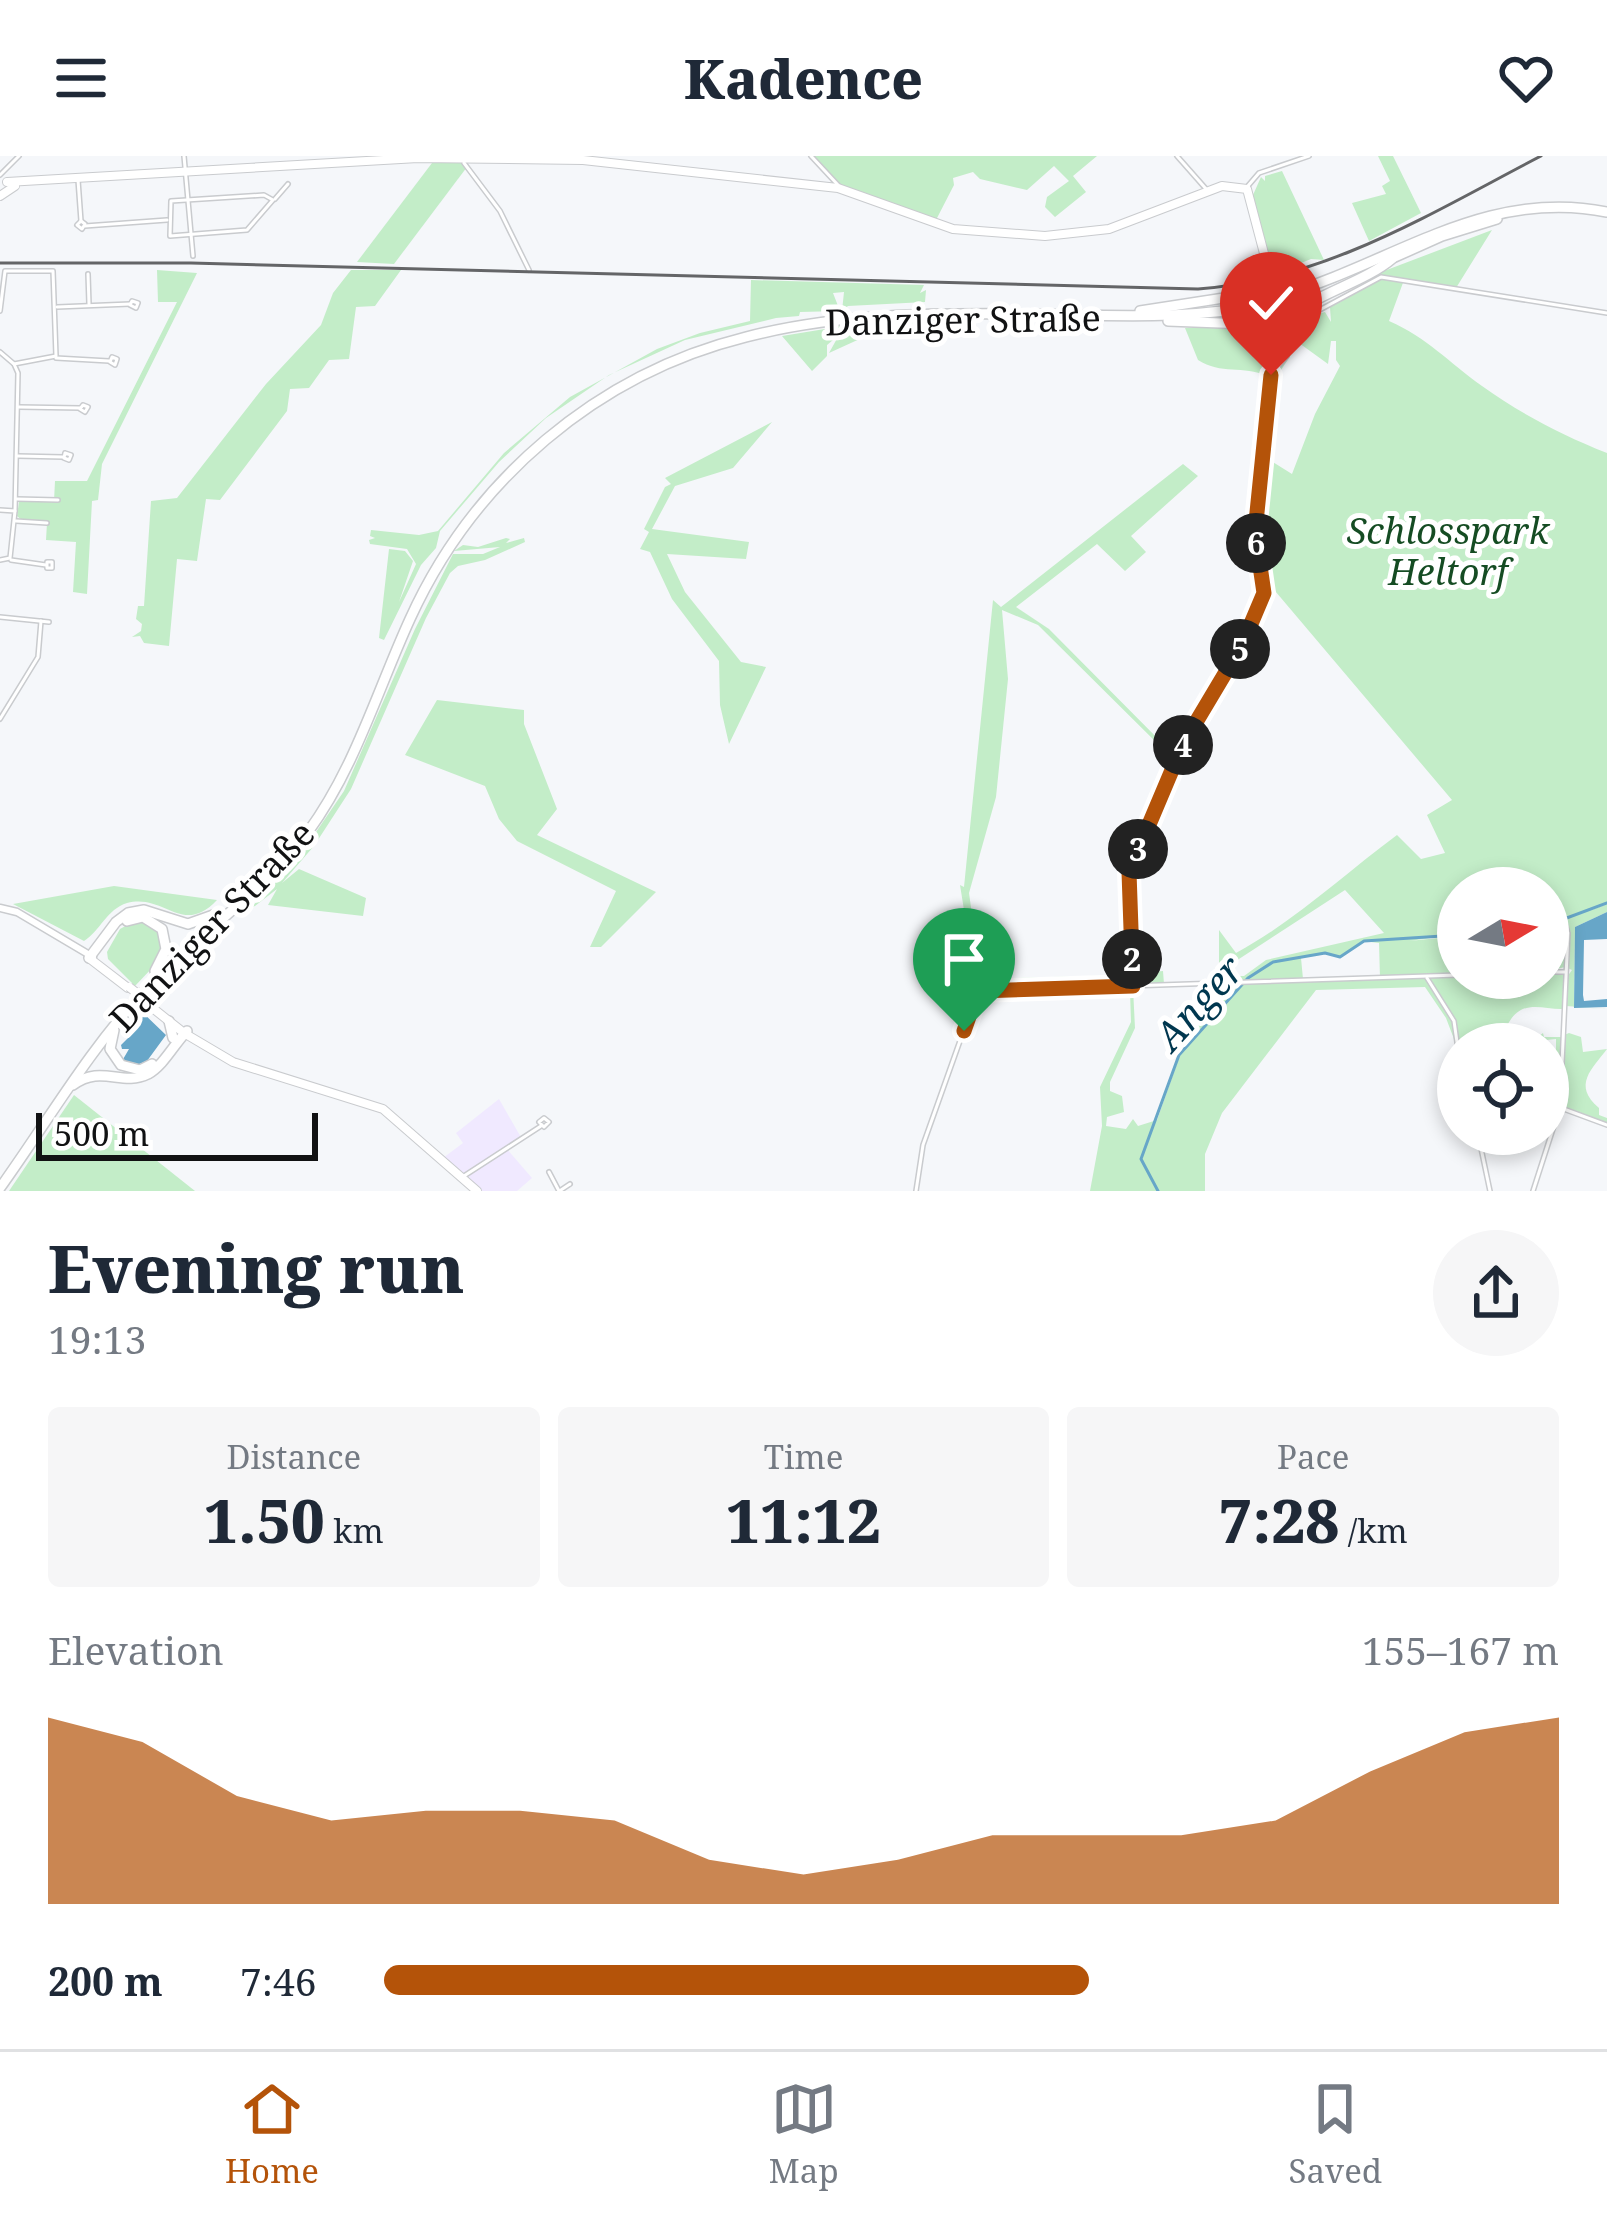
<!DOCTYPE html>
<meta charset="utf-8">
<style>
:root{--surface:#fff;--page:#f6f6f7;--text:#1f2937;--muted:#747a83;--line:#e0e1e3;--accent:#b45309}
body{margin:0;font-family:"Noto Serif",serif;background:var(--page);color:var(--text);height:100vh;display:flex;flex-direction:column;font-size:45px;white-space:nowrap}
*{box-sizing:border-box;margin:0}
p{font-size:39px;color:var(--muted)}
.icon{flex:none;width:66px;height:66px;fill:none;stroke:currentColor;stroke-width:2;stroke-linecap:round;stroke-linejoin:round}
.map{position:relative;height:1035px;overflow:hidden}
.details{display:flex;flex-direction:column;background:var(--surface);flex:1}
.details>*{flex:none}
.needle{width:78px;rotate:80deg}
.fabs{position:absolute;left:1437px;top:711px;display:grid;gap:24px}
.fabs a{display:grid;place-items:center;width:132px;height:132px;border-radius:50%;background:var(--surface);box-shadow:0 6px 18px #0003;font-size:60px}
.scale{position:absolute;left:36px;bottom:30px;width:282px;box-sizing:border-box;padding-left:12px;border:6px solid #111213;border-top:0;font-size:33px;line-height:42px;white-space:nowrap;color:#111213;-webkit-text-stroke:9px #fff;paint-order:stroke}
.pin{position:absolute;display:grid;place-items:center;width:102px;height:102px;color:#fff;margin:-123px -51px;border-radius:50% 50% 50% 0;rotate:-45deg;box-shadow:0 0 12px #0007}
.pin .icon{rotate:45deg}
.km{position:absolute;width:60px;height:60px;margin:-30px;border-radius:50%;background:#222;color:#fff;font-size:33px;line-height:60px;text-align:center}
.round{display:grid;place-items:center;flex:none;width:126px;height:126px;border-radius:63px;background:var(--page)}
.head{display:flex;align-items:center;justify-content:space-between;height:204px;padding:0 48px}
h1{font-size:66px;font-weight:800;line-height:90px}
.stats{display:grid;grid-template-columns:repeat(3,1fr);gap:18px;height:204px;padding:12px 48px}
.stats div{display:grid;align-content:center;border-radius:12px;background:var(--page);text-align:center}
.stats b{font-size:60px;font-weight:800}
.stats small{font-size:33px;font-weight:400}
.stats p{font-size:33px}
.chart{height:336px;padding:24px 48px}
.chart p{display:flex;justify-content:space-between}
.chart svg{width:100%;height:216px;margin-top:12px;fill:var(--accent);opacity:.7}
ul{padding:0 48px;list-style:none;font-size:39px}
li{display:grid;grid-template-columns:192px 144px 1fr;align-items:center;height:90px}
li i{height:30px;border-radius:15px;background:var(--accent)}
header{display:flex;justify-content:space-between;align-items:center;height:156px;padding:0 48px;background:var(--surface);font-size:54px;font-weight:800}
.tabs{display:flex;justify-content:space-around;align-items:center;height:168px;border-top:3px solid var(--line);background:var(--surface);font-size:33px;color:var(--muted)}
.tabs a{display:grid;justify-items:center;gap:6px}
.tabs .selected{color:var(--accent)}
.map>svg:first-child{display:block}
.commercial{fill:#f0e9ff}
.green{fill:#c3edc8;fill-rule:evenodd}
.water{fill:#67a6c8}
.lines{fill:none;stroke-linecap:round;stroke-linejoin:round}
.stream{stroke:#67a6c8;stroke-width:3}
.minor-casing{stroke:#c9cbce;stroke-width:6}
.tertiary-casing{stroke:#c9cbce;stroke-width:9}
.secondary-casing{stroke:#c9cbce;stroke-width:10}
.trunk-casing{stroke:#c9cbce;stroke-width:12}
.minor{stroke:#fff;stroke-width:3}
.tertiary{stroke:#fff;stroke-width:6}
.secondary{stroke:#fff;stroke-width:8}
.trunk{stroke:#fff;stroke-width:9}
.tram{stroke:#646567;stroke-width:3}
.secondary-bridge-casing{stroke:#c9cbce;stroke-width:10;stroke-linecap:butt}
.trunk-bridge-casing{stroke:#c9cbce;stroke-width:12;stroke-linecap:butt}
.secondary-bridge{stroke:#fff;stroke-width:8}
.trunk-bridge{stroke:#fff;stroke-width:9}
.route-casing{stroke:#fff;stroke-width:24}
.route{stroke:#b45309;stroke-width:15}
.labels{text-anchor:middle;stroke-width:10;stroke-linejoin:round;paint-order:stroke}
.street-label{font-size:36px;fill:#111213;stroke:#fff}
.park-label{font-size:36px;font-style:italic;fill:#154c23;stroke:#fff}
.water-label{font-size:39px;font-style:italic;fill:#00374f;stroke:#fff}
</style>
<header><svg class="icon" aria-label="menu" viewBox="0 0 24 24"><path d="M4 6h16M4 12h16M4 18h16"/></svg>Kadence<svg class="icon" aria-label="heart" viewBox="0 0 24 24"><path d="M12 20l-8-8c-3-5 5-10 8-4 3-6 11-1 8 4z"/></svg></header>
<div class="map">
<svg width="1607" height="1035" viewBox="0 0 1607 1035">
<rect width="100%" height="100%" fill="#f5f7fa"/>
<path class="commercial" d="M 499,943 L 522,983 L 507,993 L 532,1022 L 517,1035 L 481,1035 L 468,1024 L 468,1016 L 462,1019 L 443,1002 L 463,987 L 456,977 Z"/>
<g class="green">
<path d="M 812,0 L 1097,0 L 1073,20 L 1086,36 L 1055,61 L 1045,51 L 1047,41 L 1069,25 L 1054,10 L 1027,34 L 980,23 L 973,16 L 953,22 L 954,29 L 936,64 L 840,29 Z"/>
<path d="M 1378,0 L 1393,0 L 1421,57 L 1369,85 L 1352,47 L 1386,38 L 1382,30 L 1390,25 Z"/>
<path d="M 463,6 L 467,11 L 394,108 L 357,106 L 432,7 Z"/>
<path d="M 1282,15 L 1324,104 L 1311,103 L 1274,118 L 1253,39 L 1261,21 L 1265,25 L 1265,20 Z"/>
<path d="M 1492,74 L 1456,132 L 1404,124 L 1389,165 C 1428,182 1448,206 1482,230 C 1521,258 1562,279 1607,297 L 1607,746 L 1589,755 L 1607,748 L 1607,756 L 1575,771 L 1574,851 L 1607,853 L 1566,850 L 1567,821 L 1572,814 L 1565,811 L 1548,815 L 1548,770 L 1561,767 L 1555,767 L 1548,758 L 1548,732 L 1458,732 L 1458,778 L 1409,785 L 1458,780 L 1458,822 L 1548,822 L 1548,818 L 1561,817 L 1565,820 L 1563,853 C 1543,854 1521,841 1507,870 L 1518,881 L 1538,881 L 1543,877 L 1544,881 L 1562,881 L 1558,951 L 1548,946 L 1554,928 L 1548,922 L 1548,895 L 1556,897 L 1556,883 L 1507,888 L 1494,881 L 1488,888 L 1457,891 L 1446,862 L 1425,831 L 1316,834 L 1222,957 L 1205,998 L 1205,1035 L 1090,1035 L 1102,970 L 1100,931 L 1131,866 L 1130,835 L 977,840 L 986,834 L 973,833 L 972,804 L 960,729 L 964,731 L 993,444 L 1001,451 L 1183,308 L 1198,320 L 1131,380 L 1146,396 L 1125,415 L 1097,388 L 1016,451 L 1049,473 L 1177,602 L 1127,723 L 1132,818 L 1163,815 L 1164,828 L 1137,829 L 1133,823 L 1128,829 L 1026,832 L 1133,832 L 1135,872 L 1110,926 L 1110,935 L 1122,940 L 1124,956 L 1107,961 L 1106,970 L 1126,973 L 1133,963 L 1138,970 L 1157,964 L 1180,899 L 1195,881 L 1182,868 L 1187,855 L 1201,846 L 1201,828 L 1223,827 L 1219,820 L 1219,774 L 1236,797 C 1295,765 1343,719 1397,679 L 1421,703 L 1445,697 L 1427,659 L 1452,644 L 1265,423 L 1255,374 L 1263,300 L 1292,318 L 1315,258 L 1340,210 L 1336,204 L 1336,185 L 1331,185 L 1328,208 L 1299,187 L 1281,214 L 1282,220 L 1276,220 L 1267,236 L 1267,220 C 1243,209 1221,219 1198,204 L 1185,172 L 1272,169 L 1284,180 L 1287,197 L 1310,160 L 1325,156 L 1331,166 L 1330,151 L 1384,115 ZM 1002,454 L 1038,469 L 1170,600 L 1121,718 L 1125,819 L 981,823 L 969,737 L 996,641 L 1008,523 ZM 1345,734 L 1384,777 L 1266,804 L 1244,820 L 1223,820 L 1222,814 ZM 1362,785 L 1379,787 L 1380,822 L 1303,823 L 1301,802 L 1280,805 L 1326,796 L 1340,801 Z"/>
<path d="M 157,114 L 197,117 L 102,308 L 98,344 L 92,345 L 87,438 L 73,436 L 76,386 L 46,384 L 47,367 L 23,365 L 17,360 L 19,346 L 54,345 L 55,325 L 87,325 L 177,146 L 158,146 Z"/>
<path d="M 351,114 L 401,114 L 375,150 L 356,151 L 349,203 L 329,204 L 309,232 L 290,233 L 287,255 L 220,344 L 206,343 L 197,405 L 177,403 L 169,490 L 144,487 L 140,480 L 132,481 L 141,475 L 142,468 L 136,463 L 138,450 L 144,450 L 151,345 L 177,342 L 266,228 L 321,169 L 333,137 Z"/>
<path d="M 751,124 L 924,129 L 920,137 L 926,134 L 925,146 L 848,150 L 842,155 L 844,136 L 833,137 L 840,155 L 800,156 L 799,160 L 776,162 L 685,184 L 609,219 L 546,262 L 499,306 L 440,375 L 436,392 L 421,409 L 384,484 L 379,482 L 389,393 L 405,395 L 413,405 L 399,446 L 416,408 L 407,393 L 370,388 L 369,384 L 375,382 L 370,380 L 371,374 L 419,379 L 438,375 L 504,297 L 570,241 L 657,193 L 700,177 L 750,165 Z"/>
<path d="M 847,165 L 848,169 L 926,165 L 927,177 L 919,170 L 875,176 L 829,197 L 839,179 L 827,189 L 827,200 L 812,215 L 782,180 L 837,171 L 842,166 L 843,171 Z"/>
<path d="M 772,266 L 733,312 L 675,330 L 652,373 L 749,386 L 746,403 L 667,398 L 685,436 L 741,506 L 766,511 L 729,588 L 720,549 L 719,505 L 672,443 L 650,396 L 640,393 L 649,376 L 644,373 L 665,331 L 671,328 L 665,322 Z"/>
<path d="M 506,382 L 510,383 L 506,387 L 524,382 L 525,386 L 485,404 L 458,410 L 450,417 L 426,462 L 351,633 L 314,690 L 282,727 L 299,713 L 366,742 L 363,760 L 268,749 L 277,733 L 247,756 L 301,698 L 344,635 L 415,473 L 453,398 L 483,398 L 500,391 L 454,395 L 463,389 L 478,391 Z"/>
<path d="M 437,544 L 524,554 L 524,568 L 557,653 L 537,679 L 656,736 L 601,791 L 590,791 L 616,735 L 517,685 L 499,663 L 485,630 L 405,599 Z"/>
<path d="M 114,730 L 217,744 C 182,781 165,737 127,747 C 107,753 100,775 84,785 L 13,748 Z"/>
<path d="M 138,763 L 159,773 L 165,791 L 153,811 L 135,830 L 108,803 L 107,796 L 120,773 Z"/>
<path d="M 1569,877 L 1581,881 L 1583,896 L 1607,893 C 1592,913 1572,929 1599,952 L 1599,959 L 1607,962 L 1607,969 L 1561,950 L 1564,879 Z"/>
<path d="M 74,939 L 195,1035 L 9,1035 Z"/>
</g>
<g class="water">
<path d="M 1607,756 L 1607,783 L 1584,784 L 1583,839 L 1584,845 L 1607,843 L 1607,851 L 1574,852 L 1575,771 Z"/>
<path d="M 141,855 L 166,879 L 147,905 L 134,910 L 122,905 L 129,893 L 122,893 L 121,889 L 132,878 L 127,866 Z"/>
</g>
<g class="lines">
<g class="stream">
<path d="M 1548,769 L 1607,747"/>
<path d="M 1158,1035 L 1141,1003 L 1179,899 L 1248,822 L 1273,806 L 1325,797 L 1340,801 L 1364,785 L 1458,779"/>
</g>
<defs>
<g id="minor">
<path d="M 184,0 L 193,100"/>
<path d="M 811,0 L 838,29"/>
<path d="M 1177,0 L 1207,34"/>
<path d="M 464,7 L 500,55 L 529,114"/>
<path d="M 0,19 L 19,0"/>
<path d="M 78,24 L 81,65"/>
<path d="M 1247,31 L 1259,17 L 1309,0"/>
<path d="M 264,39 L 273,44 L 247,74 L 170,80 L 171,45 Z"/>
<path d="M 275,43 L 288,28"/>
<path d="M 81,65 L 85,68 L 82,73 L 77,69 Z"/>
<path d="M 85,70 L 167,64"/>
<path d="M 88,118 L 89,148"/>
<path d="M 132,145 L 138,147 L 136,152 L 130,149 Z"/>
<path d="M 57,151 L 130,148"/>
<path d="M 0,155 L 5,115 L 53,115 L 56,200 L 14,208"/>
<path d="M 1290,186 L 1298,180 L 1312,158 L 1381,121 L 1607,157"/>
<path d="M 0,196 L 14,208 L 18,217 L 15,355"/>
<path d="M 112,201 L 117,203 L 115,209 L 110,206 Z"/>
<path d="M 56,202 L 109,205"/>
<path d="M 83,249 L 88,251 L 85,256 L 80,253 Z"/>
<path d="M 19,251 L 80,252"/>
<path d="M 65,297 L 71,299 L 69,304 L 64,302 Z"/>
<path d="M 18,300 L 63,301"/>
<path d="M 17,343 L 58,344"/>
<path d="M 0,354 L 15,355 L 10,402 L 0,404"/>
<path d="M 16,365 L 47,367"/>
<path d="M 11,404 L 46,409"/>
<rect x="47" y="406" width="5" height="6"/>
<path d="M 0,461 L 49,466"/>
<path d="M 0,563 L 38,501 L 41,465"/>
<path d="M 1548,816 L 1565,816"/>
<path d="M 1427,822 L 1454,865 L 1458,893"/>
<path d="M 1133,830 L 1129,716 L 1189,577 L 1242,489 L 1263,443 L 1265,428 L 1255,377 L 1268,231 L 1271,219 L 1287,200 L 1284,174"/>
<path d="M 950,836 L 1458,819"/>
<path d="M 1561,952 L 1607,969"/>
<path d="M 544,962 L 549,966 L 544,971 L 539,966 Z"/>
<path d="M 1478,978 L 1490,1035"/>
<path d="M 549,1016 L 559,1035"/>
<path d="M 464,1020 L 541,970"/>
<path d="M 561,1034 L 570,1028"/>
<path d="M 916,1035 L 923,989 L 977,837"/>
<path d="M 1533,1035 L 1560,951 L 1568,777 L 1565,767"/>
</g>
<path id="tertiary" d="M 0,752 L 17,756 L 93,801"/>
<g id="secondary">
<path d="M 7,26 L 418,2 L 583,4 L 838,32 L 953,73 L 1045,80 L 1109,73 L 1222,30 L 1247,33 L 1280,158"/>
<path d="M 0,40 L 15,30"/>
<circle cx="1282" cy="166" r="8"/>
<path d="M 89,802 L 128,832"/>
<path d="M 145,846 L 184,877 L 233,906 L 383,953 L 477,1035"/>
</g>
<g id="trunk">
<path d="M 1395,101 L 1442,80 L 1497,63"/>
<path d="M 1283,139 C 1393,107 1486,31 1607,56"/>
<path d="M 1140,155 L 1288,132"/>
<path d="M 1289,163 C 1311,139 1364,127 1393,102"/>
<path d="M 1168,165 L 1274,169"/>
<path d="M 127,765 L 143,761 L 162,773 L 166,793 L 155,815"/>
<path d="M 89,802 L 116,766 L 128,757 L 144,754 L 188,768 L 219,757"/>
<path d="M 169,865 L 173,882"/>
<path d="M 114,874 L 110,893 L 121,909 L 140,914 L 152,908"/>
<path d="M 73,929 C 101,908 122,931 148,918 C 164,909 174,888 187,875"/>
<path d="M 0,1032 C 48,965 88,895 145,834 C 197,779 262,737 308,676 C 355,612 377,535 410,463 C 473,324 597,218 746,181 C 838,157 933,157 1027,158 C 1109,159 1190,165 1271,147"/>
</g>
</defs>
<use href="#minor" class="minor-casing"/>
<use href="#tertiary" class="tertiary-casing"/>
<use href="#secondary" class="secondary-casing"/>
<use href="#trunk" class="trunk-casing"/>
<use href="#minor" class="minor"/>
<use href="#tertiary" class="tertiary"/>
<use href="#secondary" class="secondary"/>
<use href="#trunk" class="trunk"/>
<path class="tram" d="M 0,107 L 191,107 L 1198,133 C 1325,124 1431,57 1541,0"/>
<defs>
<path id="secondary-bridge" d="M 129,831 L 147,845"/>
<path id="trunk-bridge" d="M 1270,142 L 1283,139"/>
</defs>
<use href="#secondary-bridge" class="secondary-bridge-casing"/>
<use href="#trunk-bridge" class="trunk-bridge-casing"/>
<use href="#secondary-bridge" class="secondary-bridge"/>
<use href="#trunk-bridge" class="trunk-bridge"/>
</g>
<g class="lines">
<defs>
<path id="route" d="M 964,875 L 978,835 L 1133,830 L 1129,716 L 1183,588 L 1242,489 L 1264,437 L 1255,376 L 1271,219"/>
</defs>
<use href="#route" class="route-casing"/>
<use href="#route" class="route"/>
</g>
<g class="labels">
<g class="street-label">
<text transform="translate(963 164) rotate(-1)" y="13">Danziger Straße</text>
<text transform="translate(212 770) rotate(-46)" y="13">Danziger Straße</text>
</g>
<g class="park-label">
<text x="1448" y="388">Schlosspark<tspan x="1448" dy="41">Heltorf</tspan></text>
</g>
<g class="water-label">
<text transform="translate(1199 847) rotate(-48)" y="14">Anger</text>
</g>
</g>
</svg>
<div class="fabs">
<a><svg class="needle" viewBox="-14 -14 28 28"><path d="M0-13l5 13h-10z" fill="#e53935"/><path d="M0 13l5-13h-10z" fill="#747a83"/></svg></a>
<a><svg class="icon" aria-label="locate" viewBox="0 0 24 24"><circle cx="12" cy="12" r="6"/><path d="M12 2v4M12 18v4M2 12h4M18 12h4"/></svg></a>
</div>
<div class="scale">500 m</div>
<div class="pin" style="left:964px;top:875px;background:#1e9e55"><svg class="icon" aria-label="arrive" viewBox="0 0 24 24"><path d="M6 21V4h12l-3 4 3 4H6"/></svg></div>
<div class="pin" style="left:1271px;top:219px;background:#d93025"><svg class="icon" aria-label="check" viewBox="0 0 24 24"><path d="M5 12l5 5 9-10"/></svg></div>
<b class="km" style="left:1132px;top:803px">2</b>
<b class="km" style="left:1138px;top:693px">3</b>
<b class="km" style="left:1183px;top:589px">4</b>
<b class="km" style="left:1240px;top:493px">5</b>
<b class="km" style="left:1256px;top:387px">6</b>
</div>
<section class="details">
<div class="head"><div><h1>Evening run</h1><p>19:13</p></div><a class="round"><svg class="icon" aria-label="share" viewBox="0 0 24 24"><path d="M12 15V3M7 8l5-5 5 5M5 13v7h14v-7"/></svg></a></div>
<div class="stats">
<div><p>Distance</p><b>1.50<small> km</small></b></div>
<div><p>Time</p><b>11:12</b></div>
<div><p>Pace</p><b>7:28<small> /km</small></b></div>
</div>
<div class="chart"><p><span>Elevation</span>155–167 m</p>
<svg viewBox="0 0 160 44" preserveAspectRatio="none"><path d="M0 44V6L10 11L20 22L30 27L40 25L50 25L60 27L70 35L80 38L90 35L100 30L110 30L120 30L130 27L140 17L150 9L160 6V44z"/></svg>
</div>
<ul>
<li><b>200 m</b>7:46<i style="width:60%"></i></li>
</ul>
</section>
<nav class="tabs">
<a class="selected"><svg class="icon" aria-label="home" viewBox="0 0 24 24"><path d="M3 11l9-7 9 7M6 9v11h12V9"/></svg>Home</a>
<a><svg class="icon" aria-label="map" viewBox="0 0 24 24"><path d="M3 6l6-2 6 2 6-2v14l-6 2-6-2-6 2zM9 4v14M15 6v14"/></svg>Map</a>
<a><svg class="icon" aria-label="saved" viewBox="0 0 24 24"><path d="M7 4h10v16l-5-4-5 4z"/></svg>Saved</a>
</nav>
